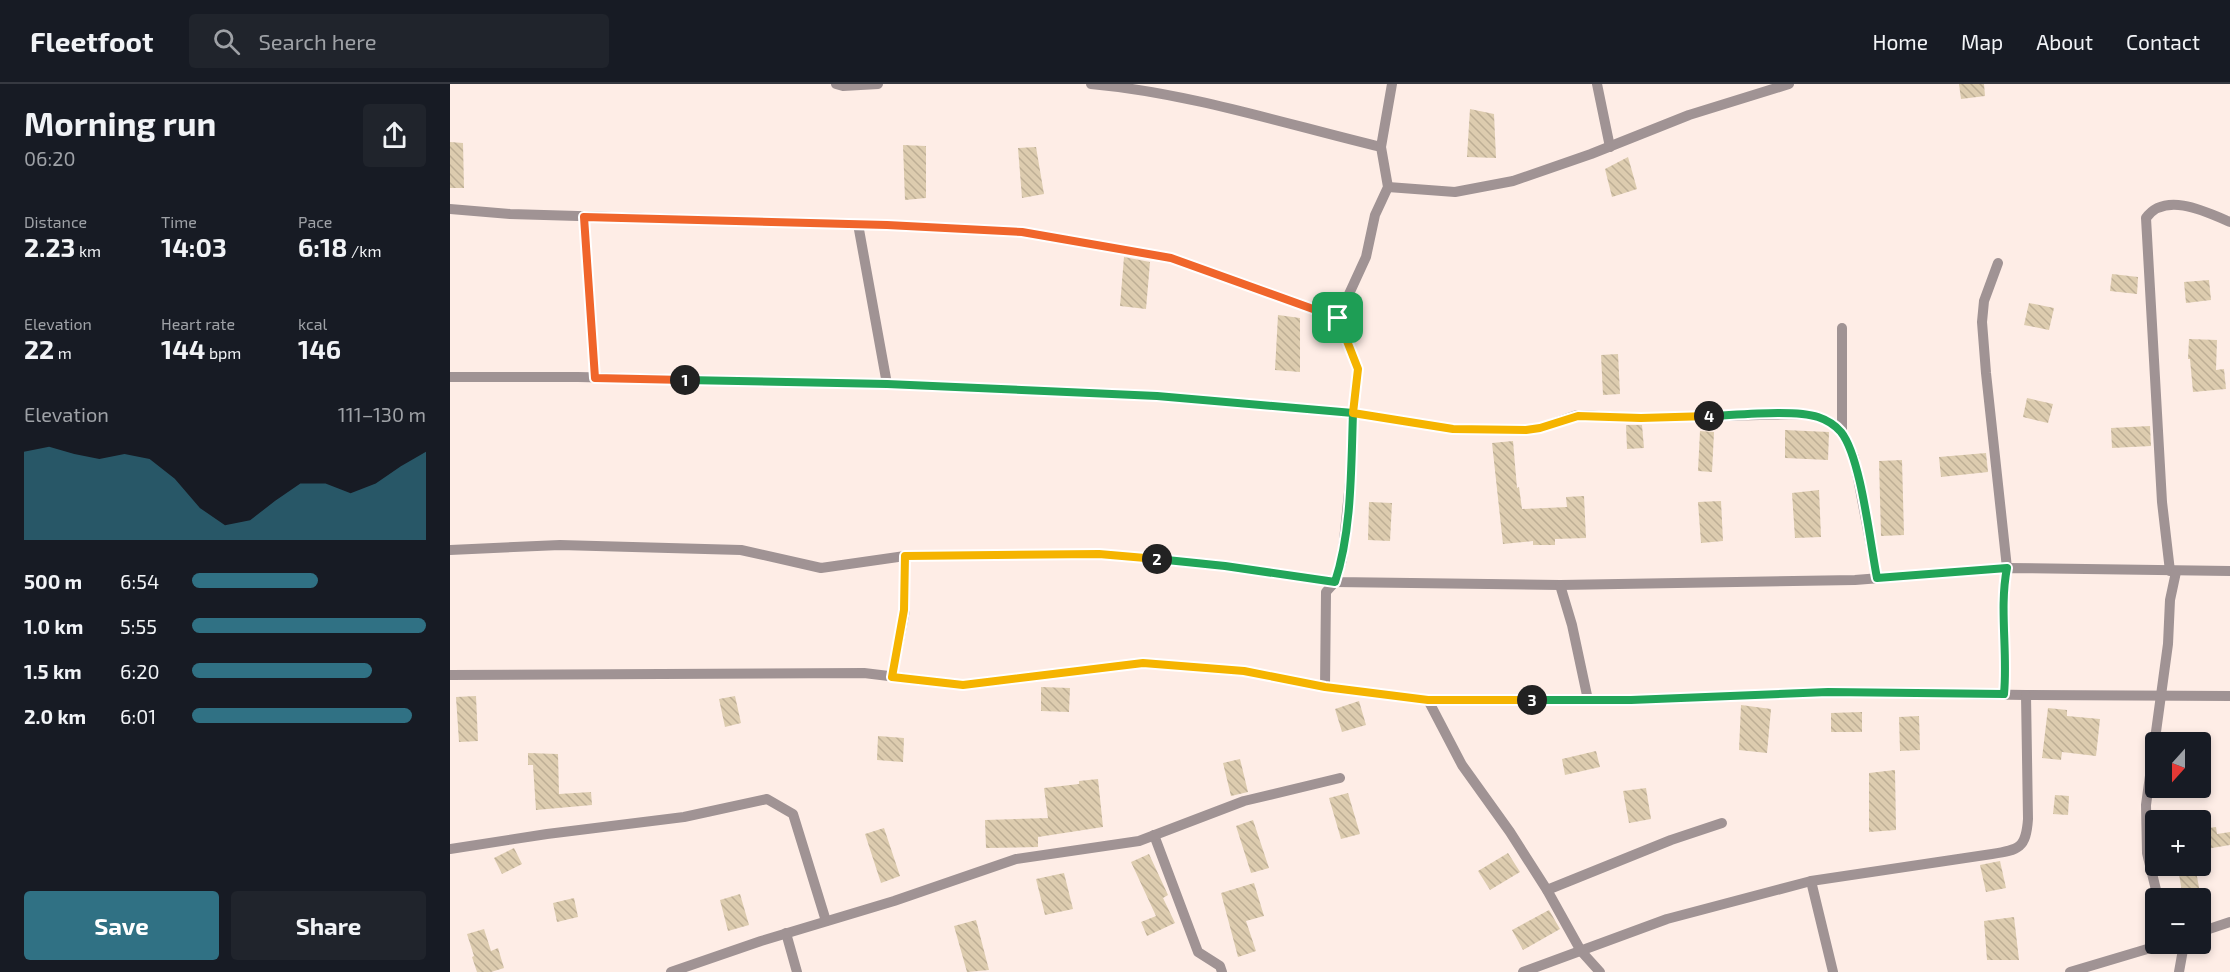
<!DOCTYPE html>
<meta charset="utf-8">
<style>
:root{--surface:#171b24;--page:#20242c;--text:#f1f3f6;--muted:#9ea1a6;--line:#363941;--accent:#307184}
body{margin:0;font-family:"Exo 2",sans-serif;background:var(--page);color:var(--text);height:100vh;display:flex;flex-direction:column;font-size:22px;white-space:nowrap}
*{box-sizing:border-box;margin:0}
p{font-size:20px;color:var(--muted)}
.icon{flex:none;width:33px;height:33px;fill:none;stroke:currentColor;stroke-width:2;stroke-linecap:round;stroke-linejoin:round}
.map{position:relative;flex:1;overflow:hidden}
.sheet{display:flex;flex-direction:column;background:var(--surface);width:450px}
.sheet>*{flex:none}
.needle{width:39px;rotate:201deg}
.tools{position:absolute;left:1695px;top:648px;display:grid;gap:12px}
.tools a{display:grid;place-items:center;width:66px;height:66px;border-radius:6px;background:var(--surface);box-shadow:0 3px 9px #0003;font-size:30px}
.pin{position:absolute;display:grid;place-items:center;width:51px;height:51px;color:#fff;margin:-26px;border-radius:12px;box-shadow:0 3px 9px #0006}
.km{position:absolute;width:30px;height:30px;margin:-15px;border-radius:50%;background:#222;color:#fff;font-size:16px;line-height:30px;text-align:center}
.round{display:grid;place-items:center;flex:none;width:63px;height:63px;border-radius:6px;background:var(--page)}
.head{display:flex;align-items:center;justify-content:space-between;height:102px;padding:0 24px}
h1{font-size:33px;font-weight:700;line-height:45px}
.stats{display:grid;grid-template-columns:repeat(3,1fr);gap:9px;height:102px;padding:6px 24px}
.stats div{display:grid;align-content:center}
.stats b{font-size:26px;font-weight:700}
.stats small{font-size:16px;font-weight:400}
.stats p{font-size:16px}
.chart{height:168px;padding:12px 24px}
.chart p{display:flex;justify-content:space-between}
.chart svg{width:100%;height:108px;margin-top:6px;fill:var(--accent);opacity:.7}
.primary-button{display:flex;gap:12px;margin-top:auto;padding:12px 24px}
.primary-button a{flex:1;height:69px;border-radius:6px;background:var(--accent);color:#fff;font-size:24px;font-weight:700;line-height:69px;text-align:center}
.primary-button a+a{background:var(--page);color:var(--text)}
ul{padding:0 24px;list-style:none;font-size:20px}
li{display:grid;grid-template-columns:96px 72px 1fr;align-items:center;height:45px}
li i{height:15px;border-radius:8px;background:var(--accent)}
header{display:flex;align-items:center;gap:36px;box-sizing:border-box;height:84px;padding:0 30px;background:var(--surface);border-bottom:2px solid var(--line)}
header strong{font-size:28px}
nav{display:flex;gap:33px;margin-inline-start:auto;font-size:21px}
.search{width:420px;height:54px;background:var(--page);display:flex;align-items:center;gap:15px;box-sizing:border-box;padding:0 21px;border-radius:6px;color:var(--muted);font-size:22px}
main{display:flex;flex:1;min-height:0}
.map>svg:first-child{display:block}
.building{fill:url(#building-back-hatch)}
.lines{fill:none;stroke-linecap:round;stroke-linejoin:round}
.minor{stroke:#a09394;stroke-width:10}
.split-1-casing{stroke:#fff;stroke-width:12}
.split-2-casing{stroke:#fff;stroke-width:12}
.split-3-casing{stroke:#fff;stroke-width:12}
.split-4-casing{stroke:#fff;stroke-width:12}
.split-5-casing{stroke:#fff;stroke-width:12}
.split-1{stroke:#f0652b;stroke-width:8}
.split-2{stroke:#22a559;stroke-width:8}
.split-3{stroke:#f5b400;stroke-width:8}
.split-4{stroke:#22a559;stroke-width:8}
.split-5{stroke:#f5b400;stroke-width:8}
</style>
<header>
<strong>Fleetfoot</strong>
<div class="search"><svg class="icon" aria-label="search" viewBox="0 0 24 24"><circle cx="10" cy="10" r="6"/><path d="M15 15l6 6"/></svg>Search here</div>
<nav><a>Home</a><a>Map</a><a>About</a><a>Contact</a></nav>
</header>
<main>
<section class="sheet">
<div class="head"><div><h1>Morning run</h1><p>06:20</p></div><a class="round"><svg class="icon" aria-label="share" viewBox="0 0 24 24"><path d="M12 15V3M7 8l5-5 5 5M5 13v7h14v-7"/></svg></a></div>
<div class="stats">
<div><p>Distance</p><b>2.23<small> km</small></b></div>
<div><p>Time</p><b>14:03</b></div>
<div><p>Pace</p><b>6:18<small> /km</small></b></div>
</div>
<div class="stats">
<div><p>Elevation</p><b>22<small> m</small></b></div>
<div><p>Heart rate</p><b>144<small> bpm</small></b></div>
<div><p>kcal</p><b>146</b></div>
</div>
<div class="chart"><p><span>Elevation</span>111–130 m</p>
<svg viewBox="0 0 160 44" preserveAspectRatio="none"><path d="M0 44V8L10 6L20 9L30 11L40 9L50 11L60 19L70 31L80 38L90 36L100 28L110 21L120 21L130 25L140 21L150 14L160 8V44z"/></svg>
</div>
<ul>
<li><b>500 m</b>6:54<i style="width:54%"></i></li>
<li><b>1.0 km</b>5:55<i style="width:100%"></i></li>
<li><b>1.5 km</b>6:20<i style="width:77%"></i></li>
<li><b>2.0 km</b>6:01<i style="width:94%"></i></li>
</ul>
<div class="primary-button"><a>Save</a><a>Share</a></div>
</section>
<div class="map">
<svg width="1780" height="888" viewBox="0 0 1780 888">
<defs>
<pattern id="building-back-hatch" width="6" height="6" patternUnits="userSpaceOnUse" patternTransform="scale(1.5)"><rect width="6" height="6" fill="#ddccaf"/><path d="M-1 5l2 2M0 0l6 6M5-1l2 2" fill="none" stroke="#bdae95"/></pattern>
</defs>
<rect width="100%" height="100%" fill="#feede6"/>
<g class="building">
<path d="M 1509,0 L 1534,0 L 1535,12 L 1511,15 Z"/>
<path d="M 1020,25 L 1044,30 L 1046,74 L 1017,73 Z"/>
<path d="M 0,58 L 13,59 L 14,104 L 0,104 Z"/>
<path d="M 453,61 L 476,62 L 476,114 L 455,116 Z"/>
<path d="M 586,63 L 594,110 L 572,114 L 568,64 Z"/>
<path d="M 1178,73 L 1187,105 L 1162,113 L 1155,85 Z"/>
<path d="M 674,173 L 700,178 L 696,225 L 670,222 Z"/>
<path d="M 1662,190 L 1688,193 L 1687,210 L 1660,207 Z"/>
<path d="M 1759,196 L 1761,216 L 1736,219 L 1734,198 Z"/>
<path d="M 1579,219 L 1604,224 L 1599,246 L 1574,241 Z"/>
<path d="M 828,231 L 850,234 L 850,288 L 825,286 Z"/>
<path d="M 1739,255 L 1767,256 L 1766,286 L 1774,285 L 1776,305 L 1743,308 L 1740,275 L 1738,275 Z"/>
<path d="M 1168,270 L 1170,310 L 1153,311 L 1151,271 Z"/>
<path d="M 1577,314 L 1603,320 L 1598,339 L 1573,333 Z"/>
<path d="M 1176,341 L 1192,341 L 1194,364 L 1177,365 Z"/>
<path d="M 1700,342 L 1701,362 L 1662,364 L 1661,344 Z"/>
<path d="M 1335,346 L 1379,348 L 1378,376 L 1335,374 Z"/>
<path d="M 1250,347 L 1264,348 L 1262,388 L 1248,387 Z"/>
<path d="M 1063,357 L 1067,404 L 1069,403 L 1072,425 L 1117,423 L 1116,413 L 1134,412 L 1136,454 L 1105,455 L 1105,461 L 1083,461 L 1083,457 L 1053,460 L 1042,359 Z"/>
<path d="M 1536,369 L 1538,388 L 1491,393 L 1489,373 Z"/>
<path d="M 1452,376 L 1454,451 L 1431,452 L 1429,377 Z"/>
<path d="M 1369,406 L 1371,453 L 1345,454 L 1342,409 Z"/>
<path d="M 1271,417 L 1273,457 L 1251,459 L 1248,418 Z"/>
<path d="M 919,418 L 942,419 L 940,457 L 918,456 Z"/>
<path d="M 591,603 L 620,604 L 619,628 L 591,627 Z"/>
<path d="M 26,612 L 28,657 L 9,658 L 6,613 Z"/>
<path d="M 285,612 L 291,639 L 275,643 L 269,615 Z"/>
<path d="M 909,617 L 916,641 L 892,648 L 885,625 Z"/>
<path d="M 1291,621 L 1321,625 L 1317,669 L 1289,666 Z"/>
<path d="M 1598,624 L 1617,626 L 1617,632 L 1650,635 L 1646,672 L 1612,668 L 1611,676 L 1592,674 Z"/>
<path d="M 1412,628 L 1412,648 L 1381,648 L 1381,629 Z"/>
<path d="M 1469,632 L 1470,666 L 1450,667 L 1449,633 Z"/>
<path d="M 428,652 L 454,654 L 453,678 L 427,676 Z"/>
<path d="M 1146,667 L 1150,683 L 1115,691 L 1112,675 Z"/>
<path d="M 78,669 L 108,670 L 109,710 L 141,708 L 142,721 L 86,726 L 83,681 L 78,681 Z"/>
<path d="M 790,675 L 798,708 L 781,712 L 773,679 Z"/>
<path d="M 1445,686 L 1446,746 L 1419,748 L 1419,689 Z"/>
<path d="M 648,695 L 653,743 L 588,753 L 588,763 L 536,764 L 535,736 L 598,734 L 594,704 L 629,700 L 629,697 Z"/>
<path d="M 1196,704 L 1201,735 L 1179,739 L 1173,707 Z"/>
<path d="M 898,709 L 910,750 L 891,755 L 879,714 Z"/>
<path d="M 1605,711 L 1619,712 L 1618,731 L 1603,730 Z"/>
<path d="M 803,736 L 819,784 L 801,789 L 786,742 Z"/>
<path d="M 1766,743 L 1767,750 L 1780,748 L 1780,761 L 1750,766 L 1750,745 Z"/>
<path d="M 434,744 L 450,792 L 431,799 L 415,750 Z"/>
<path d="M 64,764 L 72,780 L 52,790 L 44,774 Z"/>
<path d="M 1058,769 L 1070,788 L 1040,806 L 1028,787 Z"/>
<path d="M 699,770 L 718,811 L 713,814 L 725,839 L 697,852 L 691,838 L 706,832 L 681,778 Z"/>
<path d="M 1550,777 L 1556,804 L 1536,808 L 1530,781 Z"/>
<path d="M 1745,782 L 1751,814 L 1733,814 L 1728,784 Z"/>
<path d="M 614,789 L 623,825 L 595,831 L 586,795 Z"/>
<path d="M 804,799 L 814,832 L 796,837 L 806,867 L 788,873 L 771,809 Z"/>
<path d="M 290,810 L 299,841 L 278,847 L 270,816 Z"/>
<path d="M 124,814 L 128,833 L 107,838 L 103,819 Z"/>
<path d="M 1099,826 L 1110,845 L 1073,866 L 1062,846 Z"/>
<path d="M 1564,833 L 1569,876 L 1537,876 L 1534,837 Z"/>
<path d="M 526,836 L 539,886 L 517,888 L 504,842 Z"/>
<path d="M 34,845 L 41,867 L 48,864 L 54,884 L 41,888 L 27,888 L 22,873 L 24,872 L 17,850 Z"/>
</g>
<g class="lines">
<g class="minor">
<path d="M 386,0 L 393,2 L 428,0"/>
<path d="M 641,0 C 740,9 835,40 931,63"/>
<path d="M 1147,0 L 1160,63"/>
<path d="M 938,103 L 1005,108 L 1063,97 L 1141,70 L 1239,31 L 1339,0"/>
<path d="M 0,125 L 60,130 L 437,141 L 572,148 L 721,174 L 888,234"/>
<path d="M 134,133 L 145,294"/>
<path d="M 408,140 L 437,300"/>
<path d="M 1548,179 L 1534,217 L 1532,238 L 1536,289 L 1557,484 C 1550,523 1558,569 1554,610"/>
<path d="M 0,293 L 128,293 L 437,300 L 707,312 L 903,329 L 1003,345 L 1076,346 L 1090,344 L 1127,331 L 1191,334 L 1349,330 L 1367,332 L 1382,339 L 1392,349 L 1404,373 L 1427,494"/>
<path d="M 1392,349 L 1392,244"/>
<path d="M 0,466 L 110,461 L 291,466 L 371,484 L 455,472 L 649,470 L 775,482 L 885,498 L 1110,501 L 1405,496 L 1557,484 L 1780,487"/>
<path d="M 1720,487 L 1712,418 L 1696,134 C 1715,107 1757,128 1780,138"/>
<path d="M 1110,501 L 1122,541 L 1138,616"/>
<path d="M 0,591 L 414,589 L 513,601 L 693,579 L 794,587 L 875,603 L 978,616 L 1181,616 L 1379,608 L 1576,611 L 1780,612"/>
<path d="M 442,593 L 455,526 L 455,472"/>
<path d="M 875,603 L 876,508 L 885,498 L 892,476 L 901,389 L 903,329 L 908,285 L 888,234 L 916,173 L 925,131 L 938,103 L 931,63 L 942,0"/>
<path d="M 978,616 L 1012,681 L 1060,748 L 1097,806 L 1131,867 L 1150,888"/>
<path d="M 704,751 L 748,868 L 770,882 L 772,888"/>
<path d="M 0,765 L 97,750 L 234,733 L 317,715 L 343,730 L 376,837"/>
<path d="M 1361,797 L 1383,888"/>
<path d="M 1097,806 L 1221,756 L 1272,739"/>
<path d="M 1708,814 L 1697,769 L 1696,721 L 1718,560 L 1720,516 L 1726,488"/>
<path d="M 1750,848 L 1780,838"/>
<path d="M 336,849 L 347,888"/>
<path d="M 221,888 L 311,857 L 444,817 L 566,775 L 689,757 L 794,717 L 890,694"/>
<path d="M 1073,888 L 1217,835 L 1361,797 L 1542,770 C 1569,766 1576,764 1578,735 L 1576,611"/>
<path d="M 1620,888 L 1714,860"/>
<path d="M 1729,888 L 1734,860"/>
</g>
</g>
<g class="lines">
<defs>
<path id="split-1" d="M 235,296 L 145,294 L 134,133 L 437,141 L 572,148 L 721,174 L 888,234"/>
<path id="split-2" d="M 235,296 L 437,300 L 707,312 L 903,329 C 901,384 902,447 885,498 L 775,482 L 707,475"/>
<path id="split-3" d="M 707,475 L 649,470 L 455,472 L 454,526 L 442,593 L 513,601 L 693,579 L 794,587 L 875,603 L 978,616 L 1082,616"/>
<path id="split-4" d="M 1082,616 L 1181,616 L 1378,608 L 1554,610 C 1558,569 1549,524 1557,484 L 1427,494 C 1420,459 1411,373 1391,348 C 1385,341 1377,336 1368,333 C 1345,325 1286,331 1259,332"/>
<path id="split-5" d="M 888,234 L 908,285 L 903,329 L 1003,345 L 1076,346 L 1090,344 L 1128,332 L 1191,334 L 1259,332"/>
</defs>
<use href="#split-1" class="split-1-casing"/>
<use href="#split-2" class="split-2-casing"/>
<use href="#split-3" class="split-3-casing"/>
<use href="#split-4" class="split-4-casing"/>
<use href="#split-5" class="split-5-casing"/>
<use href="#split-1" class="split-1"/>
<use href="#split-2" class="split-2"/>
<use href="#split-3" class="split-3"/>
<use href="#split-4" class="split-4"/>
<use href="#split-5" class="split-5"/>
</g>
</svg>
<div class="tools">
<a><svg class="needle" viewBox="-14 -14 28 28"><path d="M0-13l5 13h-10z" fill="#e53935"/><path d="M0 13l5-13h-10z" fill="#9ea1a6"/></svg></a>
<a>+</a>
<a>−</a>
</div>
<div class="pin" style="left:888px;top:234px;background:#1e9e55"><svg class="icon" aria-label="arrive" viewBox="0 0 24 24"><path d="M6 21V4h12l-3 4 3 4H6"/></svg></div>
<b class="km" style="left:235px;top:296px">1</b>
<b class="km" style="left:707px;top:475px">2</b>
<b class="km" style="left:1082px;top:616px">3</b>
<b class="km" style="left:1259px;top:332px">4</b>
</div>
</main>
